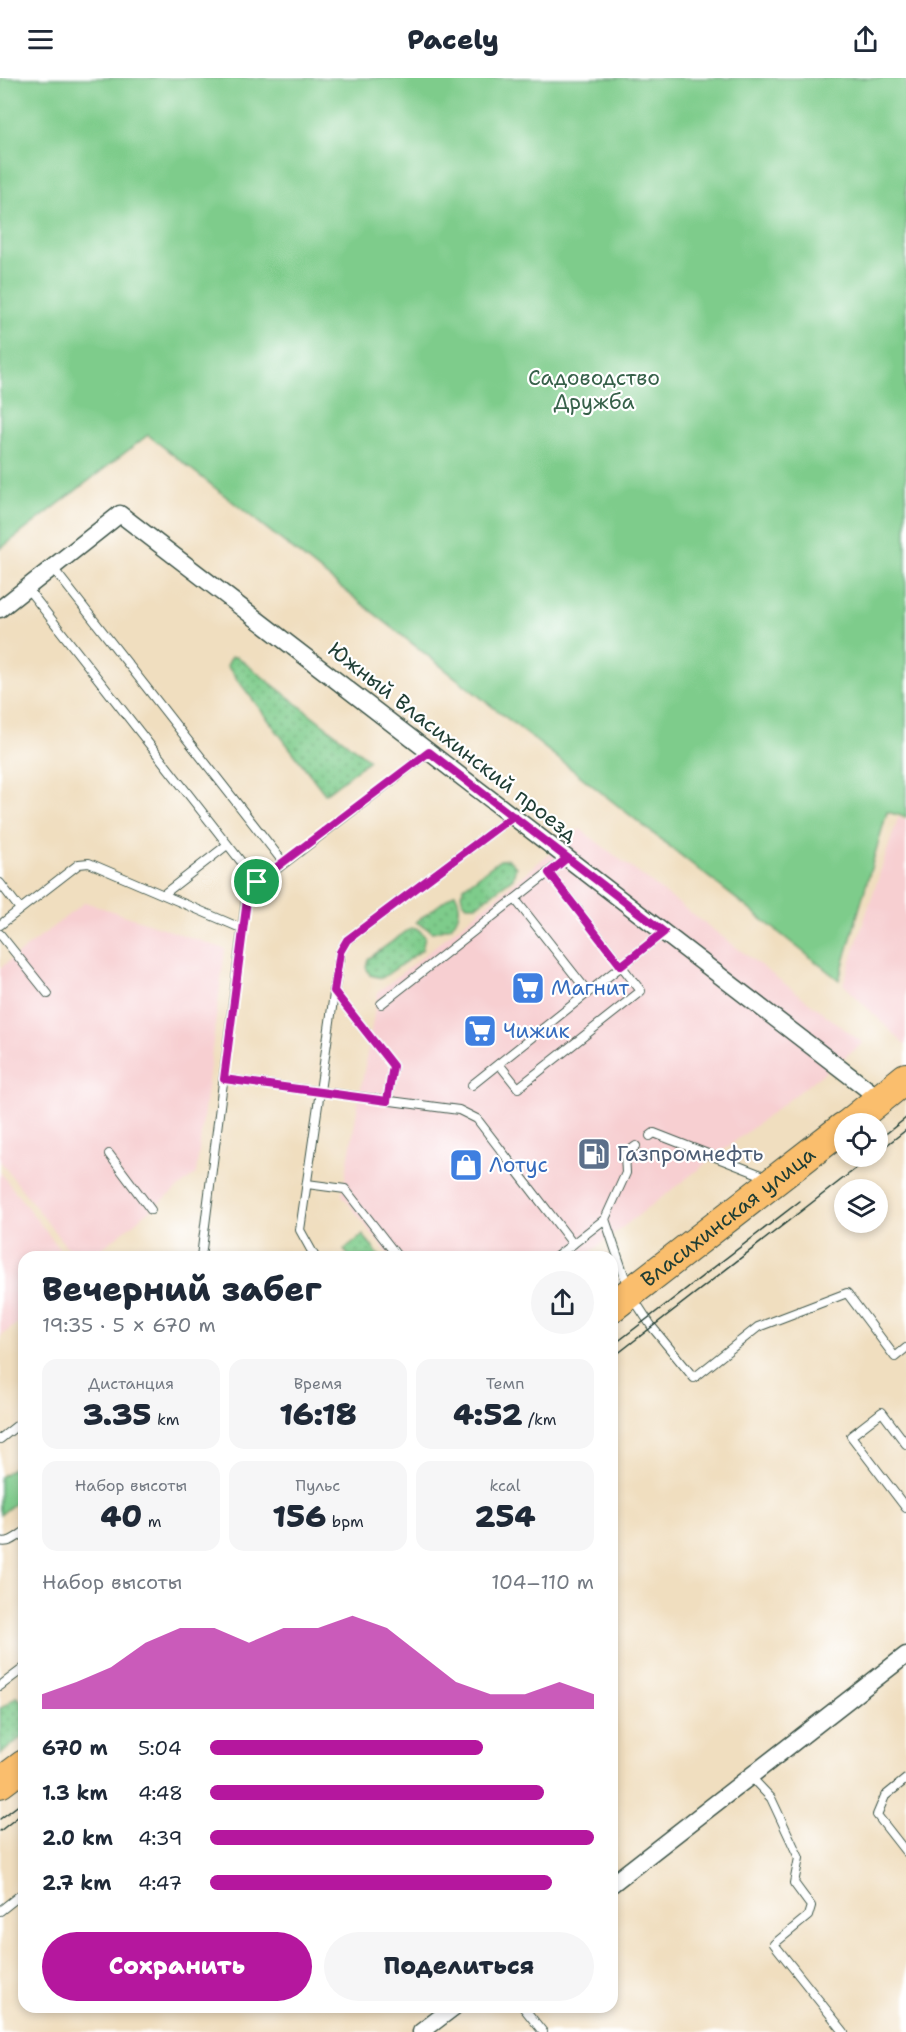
<!DOCTYPE html>
<html lang="ru">
<meta charset="utf-8">
<style>
:root{--surface:#fff;--page:#f6f6f7;--text:#1f2937;--muted:#747a83;--accent:#b5179e}
body{margin:0;font-family:"Shantell Sans",sans-serif;background:var(--page);color:var(--text);height:100vh;display:flex;flex-direction:column;font-size:22px;white-space:nowrap}
*{box-sizing:border-box;margin:0}
p{font-size:20px;color:var(--muted)}
.icon{flex:none;width:33px;height:33px;fill:none;stroke:currentColor;stroke-width:2;stroke-linecap:round;stroke-linejoin:round}
.map{position:relative;flex:1;overflow:hidden}
.side{position:absolute;left:18px;top:1173px;width:600px;height:762px;display:flex;flex-direction:column;background:var(--surface);border-radius:18px;box-shadow:0 3px 9px #0003}
.side>*{flex:none}
.controls{position:absolute;left:834px;top:1035px;display:grid;gap:12px}
.controls a{display:grid;place-items:center;width:54px;height:54px;border-radius:50%;background:var(--surface);box-shadow:0 3px 9px #0003;font-size:30px}
.pin{position:absolute;display:grid;place-items:center;width:51px;height:51px;color:#fff;margin:-26px;border:3px solid #fff;border-radius:50%;box-shadow:0 2px 6px #0007}
.round{display:grid;place-items:center;flex:none;width:63px;height:63px;border-radius:32px;background:var(--page)}
.head{display:flex;align-items:center;justify-content:space-between;height:102px;padding:0 24px}
h1{font-size:33px;font-weight:800;line-height:45px}
.figures{display:grid;grid-template-columns:repeat(3,1fr);gap:9px;height:102px;padding:6px 24px}
.figures div{display:grid;align-content:center;border-radius:15px;background:var(--page);text-align:center}
.figures b{font-size:30px;font-weight:800}
.figures small{font-size:16px;font-weight:400}
.figures p{font-size:16px}
.chart{height:168px;padding:12px 24px}
.chart p{display:flex;justify-content:space-between}
.chart svg{width:100%;height:108px;margin-top:6px;fill:var(--accent);opacity:.7}
.primary-button{display:flex;gap:12px;margin-top:auto;padding:12px 24px}
.primary-button a{flex:1;height:69px;border-radius:36px;background:var(--accent);color:#fff;font-size:24px;font-weight:800;line-height:69px;text-align:center}
.primary-button a+a{background:var(--page);color:var(--text)}
ul{padding:0 24px;list-style:none;font-size:20px}
li{display:grid;grid-template-columns:96px 72px 1fr;align-items:center;height:45px}
li i{height:15px;border-radius:8px;background:var(--accent)}
header{display:flex;justify-content:space-between;align-items:center;height:78px;padding:0 24px;background:var(--surface);font-size:27px;font-weight:800}
.map>svg:first-child{display:block}
.built{fill:#f7cfd1}
.grass{fill:url(#grass-dots);stroke:#4e8460;stroke-width:1.5}
.garden{fill:#7ecc8b;stroke:#4e8460;stroke-width:1.5}
.lines{fill:none;stroke-linecap:round;stroke-linejoin:round}
.lane-casing{stroke:#3e5549;stroke-width:10}
.street-casing{stroke:#3e5549;stroke-width:19}
.highway-casing{stroke:#3e5549;stroke-width:32}
.lane{stroke:#fff;stroke-width:8}
.street{stroke:#fff;stroke-width:16}
.highway{stroke:#fabe6d;stroke-width:30}
.tram{stroke:#1f3d34;stroke-width:1.5}
.route-casing{stroke:#fff;stroke-width:12}
.route{stroke:#b5179e;stroke-width:8}
.labels{text-anchor:middle;stroke-width:4.5;stroke-linejoin:round;paint-order:stroke}
.park-label{font-size:21px;fill:#37614a;stroke:#fff}
.street-label{font-size:21px;fill:#1f3d34;stroke:#fff}
.shop-label{font-size:21px;fill:#366cbe;stroke:#fff;text-anchor:start}
.service-label{font-size:21px;fill:#4e5e75;stroke:#fff;text-anchor:start}
</style>
<header><svg class="icon" aria-label="menu" viewBox="0 0 24 24"><path d="M4 6h16M4 12h16M4 18h16"/></svg>Pacely<svg class="icon" aria-label="share" viewBox="0 0 24 24"><path d="M12 15V3M7 8l5-5 5 5M5 13v7h14v-7"/></svg></header>
<div class="map">
<svg width="906" height="1954" viewBox="0 0 906 1954">
<defs>
<pattern id="grass-dots" width="8" height="8" patternUnits="userSpaceOnUse" patternTransform="scale(1.5)"><rect width="8" height="8" fill="#7ecc8b"/><path d="M2 2h.1M6 6h.1" fill="none" stroke="#67a772" stroke-width="1.8" stroke-linecap="round"/></pattern>
</defs>
<rect width="100%" height="100%" fill="#fff"/>
<filter id="ink" filterUnits="userSpaceOnUse"><feTurbulence type="fractalNoise" baseFrequency=".0167" numOctaves="2"/><feDisplacementMap in="SourceGraphic" scale="12" xChannelSelector="R" yChannelSelector="G"/><feConvolveMatrix kernelMatrix="1 2 1 2 8 2 1 2 1" color-interpolation-filters="sRGB"/></filter>
<filter id="wash" filterUnits="userSpaceOnUse"><feTurbulence type="fractalNoise" baseFrequency=".008" numOctaves="4" result="noise"/><feDisplacementMap in="SourceGraphic" scale="24" xChannelSelector="R" yChannelSelector="G"/><feGaussianBlur stdDeviation="1.35" result="paint"/><feColorMatrix in="noise" values="0 0 0 0 0 0 0 0 0 0 0 0 0 0 0 0 0 1.4 0 .05"/><feComposite in="paint" operator="in"/></filter>
<g filter="url(#wash)">
<rect width="100%" height="100%" fill="#f0debf"/>
<g class="built">
<path d="M 898,740 L 906,742 L 906,968 L 843,906 Z"/>
<path d="M 580,751 L 863,965 L 584,1179 L 390,1179 L 342,1117 L 378,914 Z"/>
<path d="M 85,824 L 225,871 L 196,1096 L 91,1179 L 74,1179 L 0,1083 L 0,890 Z"/>
<path d="M 0,1094 L 66,1179 L 24,1179 L 24,1240 L 0,1259 Z"/>
</g>
<g class="grass">
<path d="M 231,579 L 237,579 L 369,682 L 325,716 L 227,588 Z"/>
<path d="M 508,781 L 516,789 L 513,800 L 477,827 L 467,827 L 463,823 L 461,816 L 464,809 L 500,782 Z"/>
<path d="M 455,815 C 462,828 460,838 451,849 L 433,854 L 416,844 Z"/>
<path d="M 411,850 L 419,852 L 425,859 L 422,872 L 382,900 L 370,897 L 366,889 L 368,881 Z"/>
<path d="M 363,1157 L 380,1179 L 350,1179 L 344,1172 Z"/>
<path d="M 17,1618 L 24,1627 L 24,1657 L 0,1677 L 0,1631 Z"/>
</g>
<g class="garden">
<path d="M 0,0 L 906,0 L 906,739 L 887,734 L 839,902 L 148,357 L 0,471 Z"/>
<path d="M 13,1390 L 24,1404 L 24,1418 L 0,1437 L 0,1399 Z"/>
</g>
</g>
<g filter="url(#ink)">
<g class="lines">
<defs>
<g id="lane">
<path d="M 53,490 L 283,784"/>
<path d="M 27,510 L 257,804"/>
<path d="M 0,805 L 20,831"/>
<path d="M 164,816 L 227,767"/>
<path d="M 515,821 L 588,914"/>
<path d="M 0,847 L 79,786 L 89,785 L 243,851"/>
<path d="M 0,856 L 48,916"/>
<path d="M 334,913 L 393,988 L 387,1023"/>
<path d="M 381,926 L 567,780"/>
<path d="M 499,986 L 518,1010 L 641,913 L 549,795"/>
<path d="M 224,1001 L 459,1032 L 477,1041 L 573,1166"/>
<path d="M 472,1007 L 664,854"/>
<path d="M 650,1058 L 654,1055 L 769,1100"/>
<path d="M 109,1076 L 151,1132"/>
<path d="M 307,1106 L 345,1111 L 398,1179"/>
<path d="M 201,1179 L 247,814 L 429,674"/>
<path d="M 315,1179 L 300,1152 L 340,874 L 347,862 L 513,738"/>
<path d="M 556,1179 L 605,1141"/>
<path d="M 628,1209 L 605,1141 L 626,1095 L 625,1076 L 636,1068"/>
<path d="M 633,1220 L 652,1249 L 694,1300 L 758,1249 L 847,1215 L 895,1279 L 906,1270"/>
<path d="M 0,1361 L 24,1342"/>
<path d="M 906,1366 L 882,1334 L 851,1358 L 906,1430"/>
<path d="M 0,1463 C 9,1466 17,1459 24,1454"/>
<path d="M 0,1608 L 24,1590"/>
<path d="M 751,1699 L 771,1720 L 799,1780 L 794,1805 L 811,1828 L 808,1838 L 774,1866 L 844,1954"/>
<path d="M 906,1701 L 885,1718 L 877,1737 L 906,1774"/>
<path d="M 0,1833 L 24,1814"/>
<path d="M 523,1929 L 543,1954"/>
</g>
<g id="street">
<path d="M 0,531 L 120,436 L 880,1021"/>
<path d="M 612,1806 L 906,1577"/>
<path d="M 421,1954 L 454,1929"/>
</g>
<g id="highway">
<path d="M 849,1046 L 906,1000"/>
<path id="s1" d="M 612,1229 L 844,1049"/>
<path d="M 0,1705 L 24,1687"/>
</g>
</defs>
<use href="#lane" class="lane-casing"/>
<use href="#street" class="street-casing"/>
<use href="#highway" class="highway-casing"/>
<use href="#lane" class="lane"/>
<use href="#street" class="street"/>
<use href="#highway" class="highway"/>
<g class="tram">
<path d="M 878,1062 L 906,1040"/>
<path d="M 878,1074 L 906,1052"/>
<path d="M 612,1268 L 800,1123"/>
<path d="M 612,1280 L 872,1078"/>
<path d="M 0,1741 L 24,1723"/>
<path d="M 0,1753 L 24,1734"/>
</g>
</g>
</g>
<g class="lines" filter="url(#ink)">
<defs>
<path id="route" d="M 257,804 L 248,814 L 224,1001 L 387,1023 L 393,988 L 334,913 L 340,874 L 347,862 L 513,738 L 664,854 L 621,888 L 549,795 L 567,780 C 521,745 475,709 429,674 L 257,804"/>
</defs>
<use href="#route" class="route-casing"/>
<use href="#route" class="route"/>
</g>
<defs>
<symbol id="supermarket-square" viewBox="-11 -11 22 22"><rect x="-9" y="-9" width="18" height="18" rx="4" fill="#3f7fe0" stroke="#fff"/><path d="M-6-5.5h2.5l.6 2H6L4.5 2H-2.5L-4.4-4H-6ZM-1.5 3.2a1.3 1.3 0 1 0 .1 0ZM3 3.2a1.3 1.3 0 1 0 .1 0Z" fill="#fff"/></symbol>
<symbol id="fuel-square" viewBox="-11 -11 22 22"><rect x="-9" y="-9" width="18" height="18" rx="4" fill="#5c6f8a" stroke="#fff"/><path d="M-5.5-6h7V0h2V4h1.3V-2.5L3-4.5l.8-.8L6-3V5H2.5V1h-1V6h-7ZM-4.2-4.7v3.2H.2V-4.7Z" fill="#fff"/></symbol>
<symbol id="shop-square" viewBox="-11 -11 22 22"><rect x="-9" y="-9" width="18" height="18" rx="4" fill="#3f7fe0" stroke="#fff"/><path d="M-5-2.5h2.3a2.7 3.5 0 0 1 5.4 0H5L5.5 6h-11ZM-1.5-2.5h3a1.5 2.3 0 0 0-3 0Z" fill="#fff"/></symbol>
</defs>
<g fill-rule="evenodd">
<use href="#supermarket-square" x="509" y="891" width="38" height="38"/>
<use href="#supermarket-square" x="461" y="934" width="38" height="38"/>
<use href="#fuel-square" x="575" y="1057" width="38" height="38"/>
<use href="#shop-square" x="447" y="1068" width="38" height="38"/>
</g>
<g class="labels">
<g class="park-label">
<text x="594" y="307">Садоводство<tspan x="594" dy="24">Дружба</tspan></text>
</g>
<g class="street-label">
<text transform="translate(453 664) rotate(38)" y="7">Южный Власихинский проезд</text>
<text dy="7" stroke="none"><textPath href="#s1" startOffset="147">Власихинская улица</textPath></text>
</g>
<g class="shop-label">
<text x="551" y="917">Магнит</text>
<text x="503" y="960">Чижик</text>
<text x="489" y="1094">Лотус</text>
</g>
<g class="service-label">
<text x="617" y="1083">Газпромнефть</text>
</g>
</g>
</svg>
<div class="controls">
<a><svg class="icon" aria-label="locate" viewBox="0 0 24 24"><circle cx="12" cy="12" r="6"/><path d="M12 2v4M12 18v4M2 12h4M18 12h4"/></svg></a>
<a><svg class="icon" aria-label="layers" viewBox="0 0 24 24"><path d="M12 4l9 5-9 5-9-5zM3 14l9 5 9-5"/></svg></a>
</div>
<div class="pin" style="left:257px;top:804px;background:#1e9e55"><svg class="icon" aria-label="arrive" viewBox="0 0 24 24"><path d="M6 21V4h12l-3 4 3 4H6"/></svg></div>
<section class="side">
<div class="head"><div><h1>Вечерний забег</h1><p>19:35 · 5 × 670 m</p></div><a class="round"><svg class="icon" aria-label="share" viewBox="0 0 24 24"><path d="M12 15V3M7 8l5-5 5 5M5 13v7h14v-7"/></svg></a></div>
<div class="figures">
<div><p>Дистанция</p><b>3.35<small> km</small></b></div>
<div><p>Время</p><b>16:18</b></div>
<div><p>Темп</p><b>4:52<small> /km</small></b></div>
</div>
<div class="figures">
<div><p>Набор высоты</p><b>40<small> m</small></b></div>
<div><p>Пульс</p><b>156<small> bpm</small></b></div>
<div><p>kcal</p><b>254</b></div>
</div>
<div class="chart"><p><span>Набор высоты</span>104–110 m</p>
<svg viewBox="0 0 160 44" preserveAspectRatio="none"><path d="M0 44V38L10 33L20 27L30 17L40 11L50 11L60 17L70 11L80 11L90 6L100 11L110 22L120 33L130 38L140 38L150 33L160 38V44z"/></svg>
</div>
<ul>
<li><b>670 m</b>5:04<i style="width:71%"></i></li>
<li><b>1.3 km</b>4:48<i style="width:87%"></i></li>
<li><b>2.0 km</b>4:39<i style="width:100%"></i></li>
<li><b>2.7 km</b>4:47<i style="width:89%"></i></li>
</ul>
<div class="primary-button"><a>Сохранить</a><a>Поделиться</a></div>
</section>
</div>
